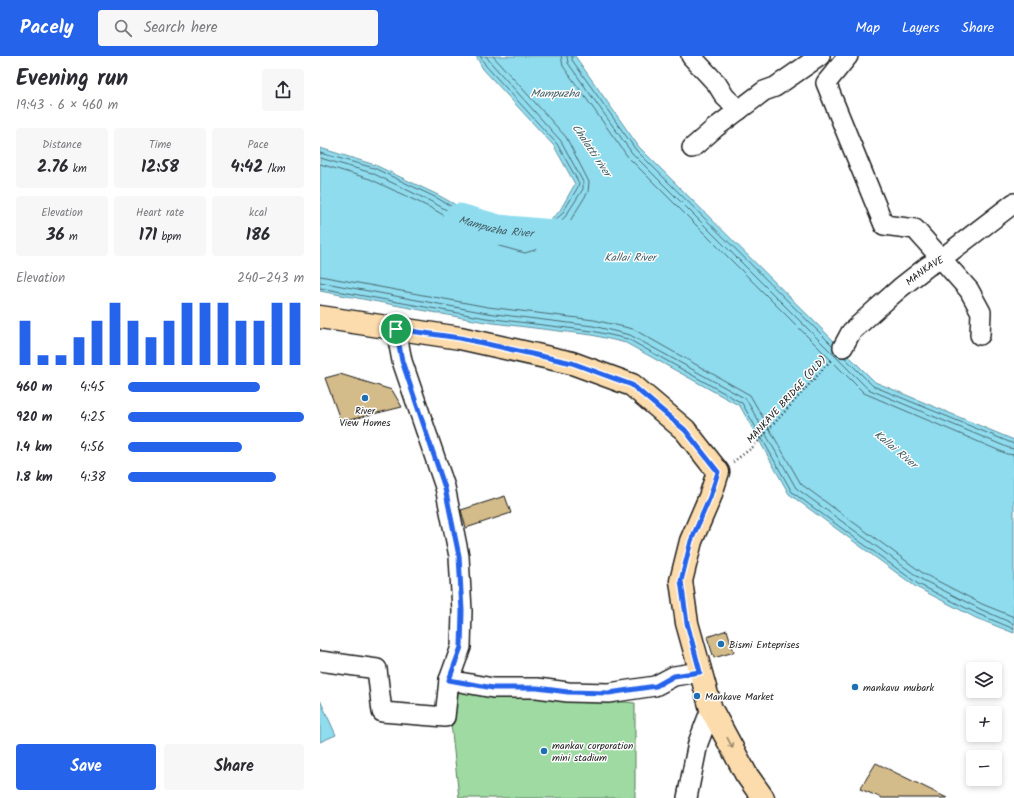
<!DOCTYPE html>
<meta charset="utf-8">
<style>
:root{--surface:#fff;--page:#f7f7f7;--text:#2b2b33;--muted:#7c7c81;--accent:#2563eb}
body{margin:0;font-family:Kalam,sans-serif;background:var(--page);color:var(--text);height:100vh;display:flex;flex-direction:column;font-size:15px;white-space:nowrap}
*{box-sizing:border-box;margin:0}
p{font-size:13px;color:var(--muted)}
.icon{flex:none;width:22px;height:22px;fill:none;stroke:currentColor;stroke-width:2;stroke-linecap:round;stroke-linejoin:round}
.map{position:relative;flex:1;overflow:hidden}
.sheet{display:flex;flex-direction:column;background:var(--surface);width:320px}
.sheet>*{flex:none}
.fabs{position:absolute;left:646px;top:606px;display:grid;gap:8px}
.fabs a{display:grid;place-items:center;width:36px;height:36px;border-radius:4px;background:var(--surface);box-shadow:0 2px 6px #0003;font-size:20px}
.pin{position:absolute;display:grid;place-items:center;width:34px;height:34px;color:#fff;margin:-17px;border:2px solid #fff;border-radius:50%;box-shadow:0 1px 4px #0007}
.round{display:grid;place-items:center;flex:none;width:42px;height:42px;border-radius:4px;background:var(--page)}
.head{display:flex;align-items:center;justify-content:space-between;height:68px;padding:0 16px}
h1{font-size:22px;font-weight:700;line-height:30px}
.stats{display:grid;grid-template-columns:repeat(3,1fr);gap:6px;height:68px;padding:4px 16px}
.stats div{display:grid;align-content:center;border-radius:4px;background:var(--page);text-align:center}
.stats b{font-size:17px;font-weight:700}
.stats small{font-size:11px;font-weight:400}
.stats p{font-size:11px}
.chart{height:112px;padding:8px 16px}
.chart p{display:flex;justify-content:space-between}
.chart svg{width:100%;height:72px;margin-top:4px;stroke:var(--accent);stroke-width:6}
.button{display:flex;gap:8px;margin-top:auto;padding:8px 16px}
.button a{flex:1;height:46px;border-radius:4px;background:var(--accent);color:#fff;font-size:16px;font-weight:700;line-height:46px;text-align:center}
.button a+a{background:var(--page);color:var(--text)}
ul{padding:0 16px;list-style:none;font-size:13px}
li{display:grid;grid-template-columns:64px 48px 1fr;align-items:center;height:30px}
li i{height:10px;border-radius:5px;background:var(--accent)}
header{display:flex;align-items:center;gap:24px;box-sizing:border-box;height:56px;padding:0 20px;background:var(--accent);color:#fff}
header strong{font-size:19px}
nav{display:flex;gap:22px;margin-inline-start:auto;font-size:14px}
.search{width:280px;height:36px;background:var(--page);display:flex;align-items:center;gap:10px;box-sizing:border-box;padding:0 14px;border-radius:4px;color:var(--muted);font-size:15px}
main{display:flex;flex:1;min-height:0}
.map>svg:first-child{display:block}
.green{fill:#9edaa1;stroke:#5d7b5e}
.water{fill:#8fdcef;stroke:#618f9b}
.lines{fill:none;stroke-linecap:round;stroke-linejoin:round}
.shore{stroke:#4a6970;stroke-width:1}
.river{stroke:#8fdcef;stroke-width:31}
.building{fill:#d3bb8a;stroke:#1c1c1c}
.minor-casing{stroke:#1c1c1c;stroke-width:22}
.major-casing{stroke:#1c1c1c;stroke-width:25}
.path{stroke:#1c1c1c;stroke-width:2.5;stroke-dasharray:1 3;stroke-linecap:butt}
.minor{stroke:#fff;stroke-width:19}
.major{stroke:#fcdcac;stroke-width:22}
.oneway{stroke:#97866b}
.route-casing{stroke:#fff;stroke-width:8}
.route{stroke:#2563eb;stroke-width:5}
.poi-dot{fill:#1f6fb2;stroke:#fff;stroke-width:1.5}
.labels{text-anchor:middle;stroke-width:3;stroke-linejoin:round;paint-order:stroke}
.street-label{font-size:10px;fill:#1c1c1c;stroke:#fff}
.poi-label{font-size:10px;fill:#1c1c1c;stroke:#fff;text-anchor:start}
.water-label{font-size:11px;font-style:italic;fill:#445f66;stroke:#fff}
</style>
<header>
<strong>Pacely</strong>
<div class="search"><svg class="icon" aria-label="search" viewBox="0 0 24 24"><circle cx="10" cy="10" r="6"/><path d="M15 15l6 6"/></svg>Search here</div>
<nav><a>Map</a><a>Layers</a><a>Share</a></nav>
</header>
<main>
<section class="sheet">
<div class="head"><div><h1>Evening run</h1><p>19:43 · 6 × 460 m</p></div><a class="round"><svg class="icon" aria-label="share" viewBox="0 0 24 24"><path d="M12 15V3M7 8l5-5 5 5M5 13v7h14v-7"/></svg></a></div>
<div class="stats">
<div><p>Distance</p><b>2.76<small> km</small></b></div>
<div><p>Time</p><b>12:58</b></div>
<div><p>Pace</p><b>4:42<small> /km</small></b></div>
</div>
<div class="stats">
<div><p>Elevation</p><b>36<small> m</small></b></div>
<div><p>Heart rate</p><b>171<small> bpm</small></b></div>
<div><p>kcal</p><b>186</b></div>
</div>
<div class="chart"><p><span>Elevation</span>240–243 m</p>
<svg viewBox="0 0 160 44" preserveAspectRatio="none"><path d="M5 44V17M15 44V38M25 44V38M35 44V27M45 44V17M55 44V6M65 44V17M75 44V27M85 44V17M95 44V6M105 44V6M115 44V6M125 44V17M135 44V17M145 44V6M155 44V6"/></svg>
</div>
<ul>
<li><b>460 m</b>4:45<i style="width:75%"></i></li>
<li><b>920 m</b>4:25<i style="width:100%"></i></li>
<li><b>1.4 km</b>4:56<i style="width:65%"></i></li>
<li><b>1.8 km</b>4:38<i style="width:84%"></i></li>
</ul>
<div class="button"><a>Save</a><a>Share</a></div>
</section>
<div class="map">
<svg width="694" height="742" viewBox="0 0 694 742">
<rect width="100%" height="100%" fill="#fff"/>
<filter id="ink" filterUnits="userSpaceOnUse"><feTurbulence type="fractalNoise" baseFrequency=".025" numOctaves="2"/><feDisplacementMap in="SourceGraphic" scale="8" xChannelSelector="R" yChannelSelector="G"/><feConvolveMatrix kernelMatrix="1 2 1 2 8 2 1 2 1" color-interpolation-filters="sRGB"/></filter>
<g filter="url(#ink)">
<path class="green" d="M 127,630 L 315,647 L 315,742 L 139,742 Z"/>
<g class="water">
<path d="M 156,0 L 255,0 L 319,91 L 555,326 L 694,384 L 694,577 L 656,562 L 596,531 L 469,438 L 420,350 L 306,287 L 272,279 L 165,266 L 0,235 L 0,92 L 55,109 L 118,139 L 184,176 L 207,182 L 239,156 L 255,128 L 234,90 L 163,13 Z"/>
<path d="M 0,644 L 16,679 L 0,686 Z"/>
</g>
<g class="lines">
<g class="shore">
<path d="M 241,0 L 243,10 L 308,101 L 544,337 L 687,398 L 694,399"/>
<path d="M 247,0 L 248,7 L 312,97 L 548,333 L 689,392 L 694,393"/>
<path d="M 252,0 L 252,4 L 316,94 L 513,290"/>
<path d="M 0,97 L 54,112 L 117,142 L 182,180 L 206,186 L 210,185 L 242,158 L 258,131 L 259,127 L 237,88 L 166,10 L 160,0"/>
<path d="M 0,102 L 52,117 L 114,147 L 180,184 L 206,191 L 213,189 L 245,161 L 263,133 L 263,126 L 241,85 L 171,7 L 166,0"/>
<path d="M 0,108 L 50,123 L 111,152 L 179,190 L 205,197 L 215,194 L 250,165 L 268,136 L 269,126 L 246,81 L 173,0"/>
<path d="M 0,220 L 168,251 L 274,264 L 313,273 L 430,339 L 481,428 L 604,518 L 662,548 L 694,561"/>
<path d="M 0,226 L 167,257 L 273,270 L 310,279 L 426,343 L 476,432 L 601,523 L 660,553 L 694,568"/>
<path d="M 0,232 L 166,262 L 272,275 L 308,283 L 422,347 L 472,436 L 598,528 L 658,558 L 694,573"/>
<path d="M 524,301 L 553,330 L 694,388"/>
</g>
<path class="river" id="s1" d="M 139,163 L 178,174 L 256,181"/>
</g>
<g class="building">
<path d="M 20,318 L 72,334 L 82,351 L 21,366 L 5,322 Z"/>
<path d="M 185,440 L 191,457 L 146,472 L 141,454 Z"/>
<path d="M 407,574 L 414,596 L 394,602 L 387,581 Z"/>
<path d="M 556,707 L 627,742 L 562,742 L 540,733 Z"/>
</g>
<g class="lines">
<defs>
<g id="minor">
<path d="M 371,0 L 397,28 L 405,41 L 419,54"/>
<path d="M 528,0 L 506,27 L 564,169 L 595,173 L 649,234 L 661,256 L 660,279"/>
<path d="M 372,92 L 395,72 L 444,35 L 455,31 L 500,0"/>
<path d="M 76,273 L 82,305 L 125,431 L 139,500 L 142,555 L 141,591 L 129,624 L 173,632 L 217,632 L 248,636 L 289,637 L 335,630 L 354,620 L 380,616"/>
<path id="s2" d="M 523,291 L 531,276 L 554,255 L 580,232 L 608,210 L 621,203 L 694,147"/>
<path d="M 0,605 L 57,613 L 62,656 L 125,661 L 129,624"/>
<path d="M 367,742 L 378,687 L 391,653"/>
</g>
<path id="major" d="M 0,261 L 140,282 L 252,307 L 312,329 L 365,374 L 398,416 L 390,441 L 371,485 L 361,525 L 367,567 L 391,653 L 426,718 L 443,742"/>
</defs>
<use href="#minor" class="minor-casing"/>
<use href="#major" class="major-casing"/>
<path class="path" d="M 413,406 L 433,391 L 512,303"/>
<use href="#minor" class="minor"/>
<use href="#major" class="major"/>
</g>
<defs><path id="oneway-shaft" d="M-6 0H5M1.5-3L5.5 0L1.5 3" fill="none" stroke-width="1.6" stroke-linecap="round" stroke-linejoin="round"/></defs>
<use class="oneway" href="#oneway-shaft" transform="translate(410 687) rotate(62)"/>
</g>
<g class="lines" filter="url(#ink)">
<defs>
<path id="route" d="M 76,273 L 140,282 L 252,307 L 312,329 L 365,374 L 398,416 L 390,441 L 371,485 L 361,525 L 367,567 L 380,616 L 354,620 L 336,630 L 289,637 L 248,636 L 217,632 L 173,632 L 129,624 L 141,591 L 142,555 L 139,500 L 125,432 L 82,305 Z"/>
</defs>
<use href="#route" class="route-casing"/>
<use href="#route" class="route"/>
</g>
<g class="poi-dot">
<circle cx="45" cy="342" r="4"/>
<circle cx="401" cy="588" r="4"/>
<circle cx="535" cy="631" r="4"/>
<circle cx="377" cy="640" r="4"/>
<circle cx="224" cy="695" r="4"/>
</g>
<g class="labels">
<g class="street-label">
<text dy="4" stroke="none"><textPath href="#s2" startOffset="113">MANKAVE</textPath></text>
<text transform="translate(466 343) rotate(-48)" y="4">MANKAVE BRIDGE (OLD)</text>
</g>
<g class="poi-label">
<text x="45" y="358" text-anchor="middle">River<tspan x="45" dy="12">View Homes</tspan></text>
<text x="409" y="592">Bismi Enteprises</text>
<text x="543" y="635">mankavu mubark</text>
<text x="385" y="644">Mankave Market</text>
<text x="232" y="693">mankav corporation<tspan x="232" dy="12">mini stadium</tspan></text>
</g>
<g class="water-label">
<text x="235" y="41">Mampuzha</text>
<text transform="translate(272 94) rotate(56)" y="4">Chalatti river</text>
<text dy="4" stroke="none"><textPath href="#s1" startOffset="38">Mampuzha River</textPath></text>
<text x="310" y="205">Kallai River</text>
<text transform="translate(576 393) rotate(40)" y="4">Kallai River</text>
</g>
</g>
</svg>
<div class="fabs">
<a><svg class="icon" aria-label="layers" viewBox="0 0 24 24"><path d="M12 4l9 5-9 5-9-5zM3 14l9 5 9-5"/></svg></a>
<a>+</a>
<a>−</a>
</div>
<div class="pin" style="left:76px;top:273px;background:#1e9e55"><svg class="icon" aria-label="arrive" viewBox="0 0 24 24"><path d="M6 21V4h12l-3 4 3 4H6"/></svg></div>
</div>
</main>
